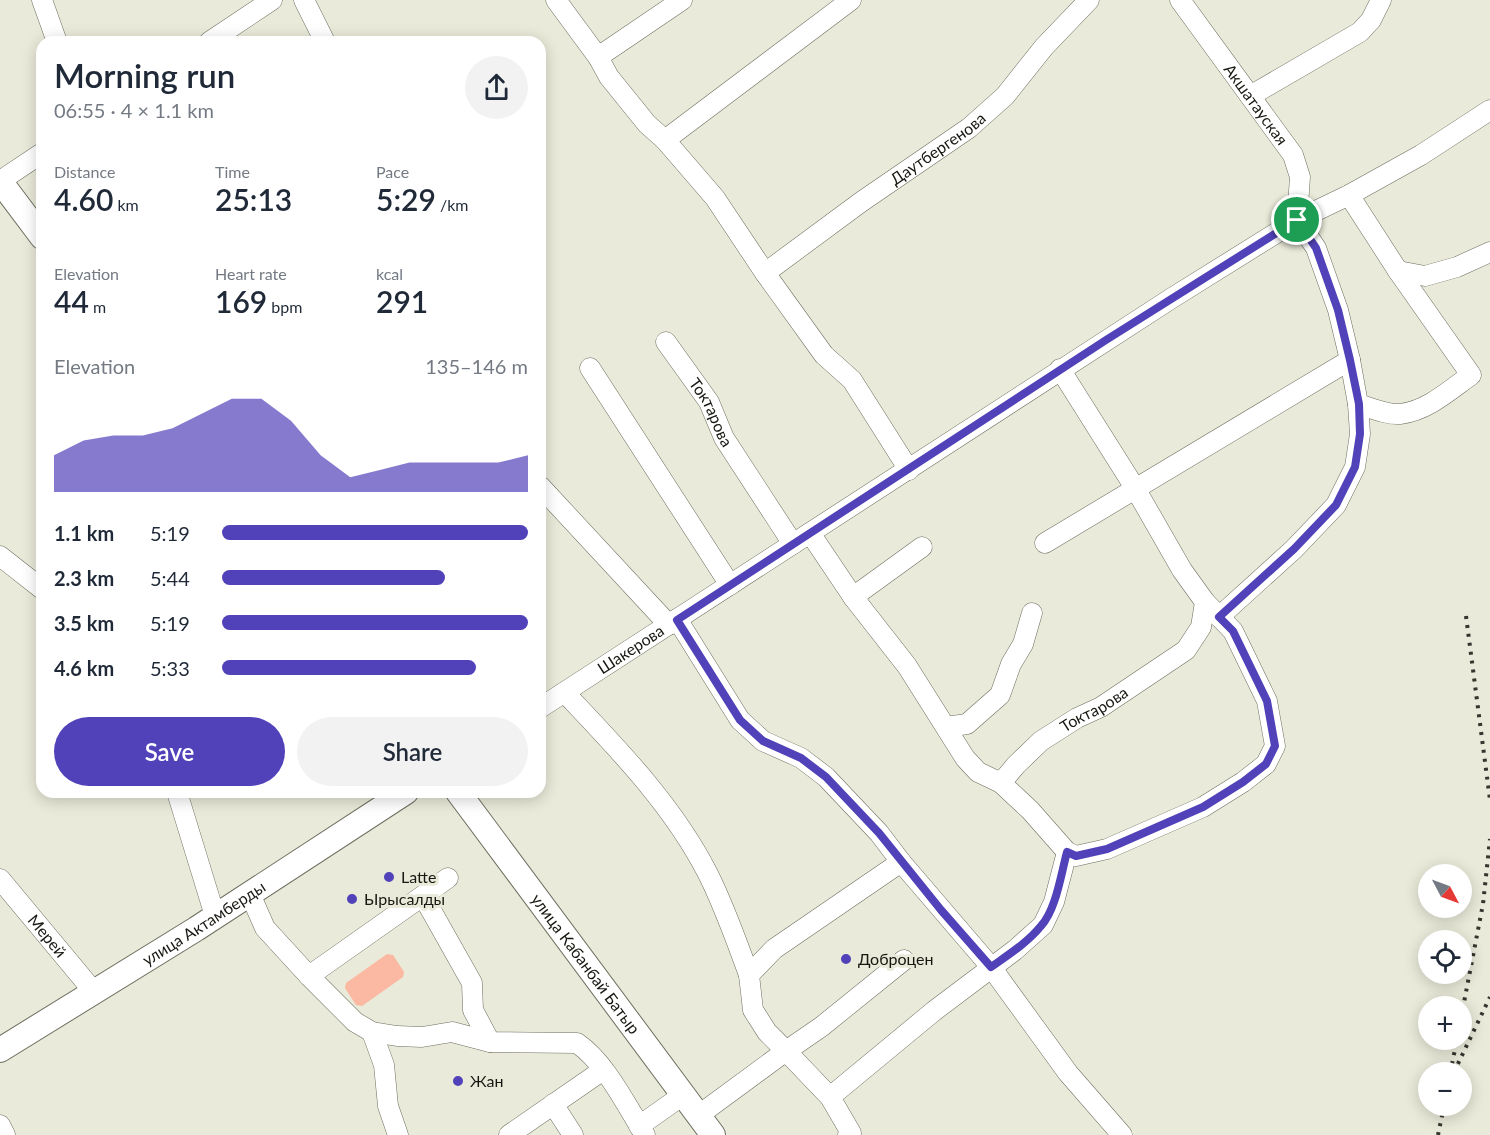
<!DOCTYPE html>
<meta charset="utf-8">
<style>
:root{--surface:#fff;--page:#f2f2f3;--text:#1f2937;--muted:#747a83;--accent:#5242ba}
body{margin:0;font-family:Lato,sans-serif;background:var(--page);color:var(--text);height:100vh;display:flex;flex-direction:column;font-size:22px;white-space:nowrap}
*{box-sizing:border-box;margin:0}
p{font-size:20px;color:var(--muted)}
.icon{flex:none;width:33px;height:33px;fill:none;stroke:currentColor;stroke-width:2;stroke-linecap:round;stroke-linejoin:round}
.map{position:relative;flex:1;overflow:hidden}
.side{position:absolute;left:36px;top:36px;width:510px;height:762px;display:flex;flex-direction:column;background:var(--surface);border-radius:18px;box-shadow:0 3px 15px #0003}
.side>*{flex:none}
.needle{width:39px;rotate:131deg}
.tools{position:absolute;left:1418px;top:864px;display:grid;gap:12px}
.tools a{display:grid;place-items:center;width:54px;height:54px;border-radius:50%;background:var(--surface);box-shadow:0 3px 15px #0003;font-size:30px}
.pin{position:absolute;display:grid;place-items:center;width:51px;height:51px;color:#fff;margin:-26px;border:3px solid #fff;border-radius:50%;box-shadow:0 2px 6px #0007}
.round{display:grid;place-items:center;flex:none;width:63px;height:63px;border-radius:32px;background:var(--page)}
.head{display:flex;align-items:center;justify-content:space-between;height:102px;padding:0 18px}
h1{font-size:33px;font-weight:600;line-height:45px}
.stats{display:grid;grid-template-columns:repeat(3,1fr);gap:9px;height:102px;padding:6px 18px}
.stats div{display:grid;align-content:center}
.stats b{font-size:30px;font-weight:600}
.stats small{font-size:16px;font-weight:400}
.stats p{font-size:16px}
.chart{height:168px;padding:12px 18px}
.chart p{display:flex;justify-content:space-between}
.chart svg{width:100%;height:108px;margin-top:6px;fill:var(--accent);opacity:.7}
.action{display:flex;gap:12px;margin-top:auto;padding:12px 18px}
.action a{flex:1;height:69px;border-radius:36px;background:var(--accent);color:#fff;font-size:24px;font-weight:600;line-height:69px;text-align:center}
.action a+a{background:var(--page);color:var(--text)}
ul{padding:0 18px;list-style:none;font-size:20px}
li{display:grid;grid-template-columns:96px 72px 1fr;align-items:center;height:45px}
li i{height:15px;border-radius:8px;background:var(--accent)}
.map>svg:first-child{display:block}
.green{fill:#fbb8a2}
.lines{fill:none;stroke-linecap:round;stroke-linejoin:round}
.minor-casing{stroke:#6d6e5f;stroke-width:21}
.major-casing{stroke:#6d6e5f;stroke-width:26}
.minor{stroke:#fff;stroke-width:20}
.major{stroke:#fff;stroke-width:24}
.rail{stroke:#36362f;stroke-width:4;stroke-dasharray:3 6;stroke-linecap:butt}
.route-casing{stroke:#fff;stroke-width:12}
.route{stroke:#5242ba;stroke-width:8}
.poi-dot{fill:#5242ba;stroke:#e9ead9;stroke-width:2}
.labels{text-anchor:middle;stroke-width:6;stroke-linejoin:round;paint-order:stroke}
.street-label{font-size:16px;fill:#181812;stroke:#e9ead9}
.poi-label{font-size:16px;fill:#181812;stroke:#e9ead9;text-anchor:start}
</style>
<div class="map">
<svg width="1490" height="1135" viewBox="0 0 1490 1135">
<rect width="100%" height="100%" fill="#e9ead9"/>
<path class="green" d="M 387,954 L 393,955 L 404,972 L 403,977 L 362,1006 L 356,1005 L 345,988 L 346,983 Z"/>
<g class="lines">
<defs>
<g id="minor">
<path d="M 42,0 L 57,42"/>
<path d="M 304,0 L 325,42"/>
<path d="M 556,0 L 598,57 L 609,77 L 647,124 L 665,140 L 715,198 L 765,273 L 824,355 L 852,380 L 909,470"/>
<path id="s1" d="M 1180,0 L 1293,155 L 1300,177 L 1297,220"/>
<path d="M 209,42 L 272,0"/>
<path d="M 598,57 L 682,0"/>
<path d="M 1250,96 L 1360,32 L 1371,20 L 1381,0"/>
<path d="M 665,140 L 851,0"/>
<path d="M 0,181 L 42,153"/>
<path d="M 1349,195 L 1398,271 L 1471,375 C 1450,390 1427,411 1400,414 C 1387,415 1371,408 1358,404"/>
<path d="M 1398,271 L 1425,276 L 1457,267 L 1490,252"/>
<path id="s2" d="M 765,273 L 861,202 L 969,128 L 1005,96 L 1044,47 L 1089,0"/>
<path id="s3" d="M 666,342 L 709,402 L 724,438 L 793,544"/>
<path d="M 590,368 L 730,585"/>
<path d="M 540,486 L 669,625"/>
<path id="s4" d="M 810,533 L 853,597 L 907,666 L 965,758 L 978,772 L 1001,783 L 1016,765 L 1041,741 L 1077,718 L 1101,707 L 1186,650 L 1201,627 L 1205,602 L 1182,570 L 1135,488 L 1060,369"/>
<path d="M 1045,543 L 1350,360"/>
<path d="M 0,556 L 42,589"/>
<path d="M 853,597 L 922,547"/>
<path d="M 1219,617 L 1294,549 L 1336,505 L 1355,467 L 1360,434 L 1358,404 L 1350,360 L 1338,310 L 1316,248 L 1297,220"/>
<path d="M 677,619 L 740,720 L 763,741 L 801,758 L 826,777 L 879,833 L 901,862"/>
<path d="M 565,693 C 617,748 672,804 707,872 C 724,905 736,940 749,975"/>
<path id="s5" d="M 540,708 L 1172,298 L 1297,220 L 1349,195 L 1421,155 L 1490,110"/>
<path d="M 946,727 L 967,724 L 1000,695 L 1011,664 L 1023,644 L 1032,613"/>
<path d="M 1001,783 L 1030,810 L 1067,852 L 1076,856 L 1107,849 L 1203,807 L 1243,782 L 1266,764 L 1275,746 L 1267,701 L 1233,631 L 1205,602"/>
<path d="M 177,792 L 215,916"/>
<path id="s6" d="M 0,879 L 94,992"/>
<path d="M 250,894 L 265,928 L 309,976 L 355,1022 L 372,1032 L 397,1036 L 422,1037 L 452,1032 L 490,1042 L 577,1043 C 606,1063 626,1105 645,1135"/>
<path d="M 423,896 L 472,983 L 473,1010 L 490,1042"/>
<path d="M 904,960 L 821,1027 L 786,1051 L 767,1032 L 753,1010 L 749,975 L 774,949 L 901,862 L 991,967 L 1068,1073 L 1122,1135"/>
<path d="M 309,976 L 448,878"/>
<path d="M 372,1032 L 384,1065 L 388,1106 L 398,1135"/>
<path d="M 830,1097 L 934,1011 L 1015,950 L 1043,925 L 1054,902 L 1067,852"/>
<path d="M 553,1104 L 573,1135"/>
<path d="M 699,1115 L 786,1051 L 830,1097 L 851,1133 L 848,1135"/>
<path d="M 0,1125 L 5,1135"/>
<path d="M 639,1126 L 683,1095"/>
<path d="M 509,1135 L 603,1070"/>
</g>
<g id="major">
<path d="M 0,181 L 42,237"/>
<path id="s7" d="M 458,792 L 713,1135"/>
<path id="s8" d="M 0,1050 L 196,929 L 406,792"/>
</g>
</defs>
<use href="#minor" class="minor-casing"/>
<use href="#major" class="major-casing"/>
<use href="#minor" class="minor"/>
<use href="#major" class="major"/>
<g class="rail">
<path d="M 1466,616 L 1490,800"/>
<path d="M 1461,1018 L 1483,904 L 1490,839"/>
<path d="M 1452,1064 L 1457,1040"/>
<path d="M 1454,1072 L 1490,997"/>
<path d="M 1438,1135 L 1443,1111"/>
</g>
</g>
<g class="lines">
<defs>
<path id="route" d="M 1297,220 L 1316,248 L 1338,310 L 1350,360 L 1359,404 L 1360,434 L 1355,467 L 1336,505 L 1294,549 L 1219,617 L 1233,631 L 1267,701 L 1275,746 L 1266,764 L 1243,782 L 1203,807 L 1107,849 L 1076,856 L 1067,852 C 1061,874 1056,910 1041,926 C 1027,943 1008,955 991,967 L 941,910 L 879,833 L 826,777 L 801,758 L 763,741 L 740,720 L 677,620 L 1106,340 Z"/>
</defs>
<use href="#route" class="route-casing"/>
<use href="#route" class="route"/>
</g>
<g class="poi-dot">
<circle cx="389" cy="877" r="6"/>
<circle cx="352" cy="899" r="6"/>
<circle cx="846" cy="959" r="6"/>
<circle cx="458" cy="1081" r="6"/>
</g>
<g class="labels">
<g class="street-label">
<text dy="6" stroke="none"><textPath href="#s1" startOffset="129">Акшатауская</textPath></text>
<text dy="6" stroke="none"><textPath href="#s2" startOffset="213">Даутбергенова</textPath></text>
<text dy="6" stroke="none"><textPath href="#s3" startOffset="84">Токтарова</textPath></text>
<text dy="6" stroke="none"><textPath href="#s5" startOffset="108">Шакерова</textPath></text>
<text dy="6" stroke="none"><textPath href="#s4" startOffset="438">Токтарова</textPath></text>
<text dy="6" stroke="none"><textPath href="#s8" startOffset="240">улица Актамберды</textPath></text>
<text dy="6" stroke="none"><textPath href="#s6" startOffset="74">Мерей</textPath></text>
<text dy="6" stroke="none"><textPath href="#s7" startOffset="214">улица Кабанбай Батыр</textPath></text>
</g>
<g class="poi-label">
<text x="401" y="883">Latte</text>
<text x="364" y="905">Ырысалды</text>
<text x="858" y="965">Доброцен</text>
<text x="470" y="1087">Жан</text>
</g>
</g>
</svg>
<div class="tools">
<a><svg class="needle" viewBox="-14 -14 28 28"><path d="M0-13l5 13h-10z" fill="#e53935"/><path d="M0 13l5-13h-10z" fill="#747a83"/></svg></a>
<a><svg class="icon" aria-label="locate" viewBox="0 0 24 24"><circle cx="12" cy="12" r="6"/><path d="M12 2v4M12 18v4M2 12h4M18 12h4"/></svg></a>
<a>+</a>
<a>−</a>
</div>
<div class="pin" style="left:1297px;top:220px;background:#1e9e55"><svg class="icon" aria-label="arrive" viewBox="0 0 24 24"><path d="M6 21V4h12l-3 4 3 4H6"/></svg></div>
<section class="side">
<div class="head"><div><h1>Morning run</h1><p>06:55 · 4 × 1.1 km</p></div><a class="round"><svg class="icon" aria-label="share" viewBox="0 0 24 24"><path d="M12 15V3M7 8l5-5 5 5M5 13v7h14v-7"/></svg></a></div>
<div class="stats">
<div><p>Distance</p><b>4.60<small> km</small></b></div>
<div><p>Time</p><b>25:13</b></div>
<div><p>Pace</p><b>5:29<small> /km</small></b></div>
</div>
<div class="stats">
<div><p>Elevation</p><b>44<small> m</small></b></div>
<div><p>Heart rate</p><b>169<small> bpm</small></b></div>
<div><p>kcal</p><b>291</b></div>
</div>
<div class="chart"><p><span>Elevation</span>135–146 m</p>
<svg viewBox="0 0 160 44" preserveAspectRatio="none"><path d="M0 44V29L10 23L20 21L30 21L40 18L50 12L60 6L70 6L80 15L90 29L100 38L110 35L120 32L130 32L140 32L150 32L160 29V44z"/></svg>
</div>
<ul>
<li><b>1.1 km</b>5:19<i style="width:100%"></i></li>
<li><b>2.3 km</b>5:44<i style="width:73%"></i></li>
<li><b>3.5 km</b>5:19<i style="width:100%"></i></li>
<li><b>4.6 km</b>5:33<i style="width:83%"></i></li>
</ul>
<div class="action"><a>Save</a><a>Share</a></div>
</section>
</div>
